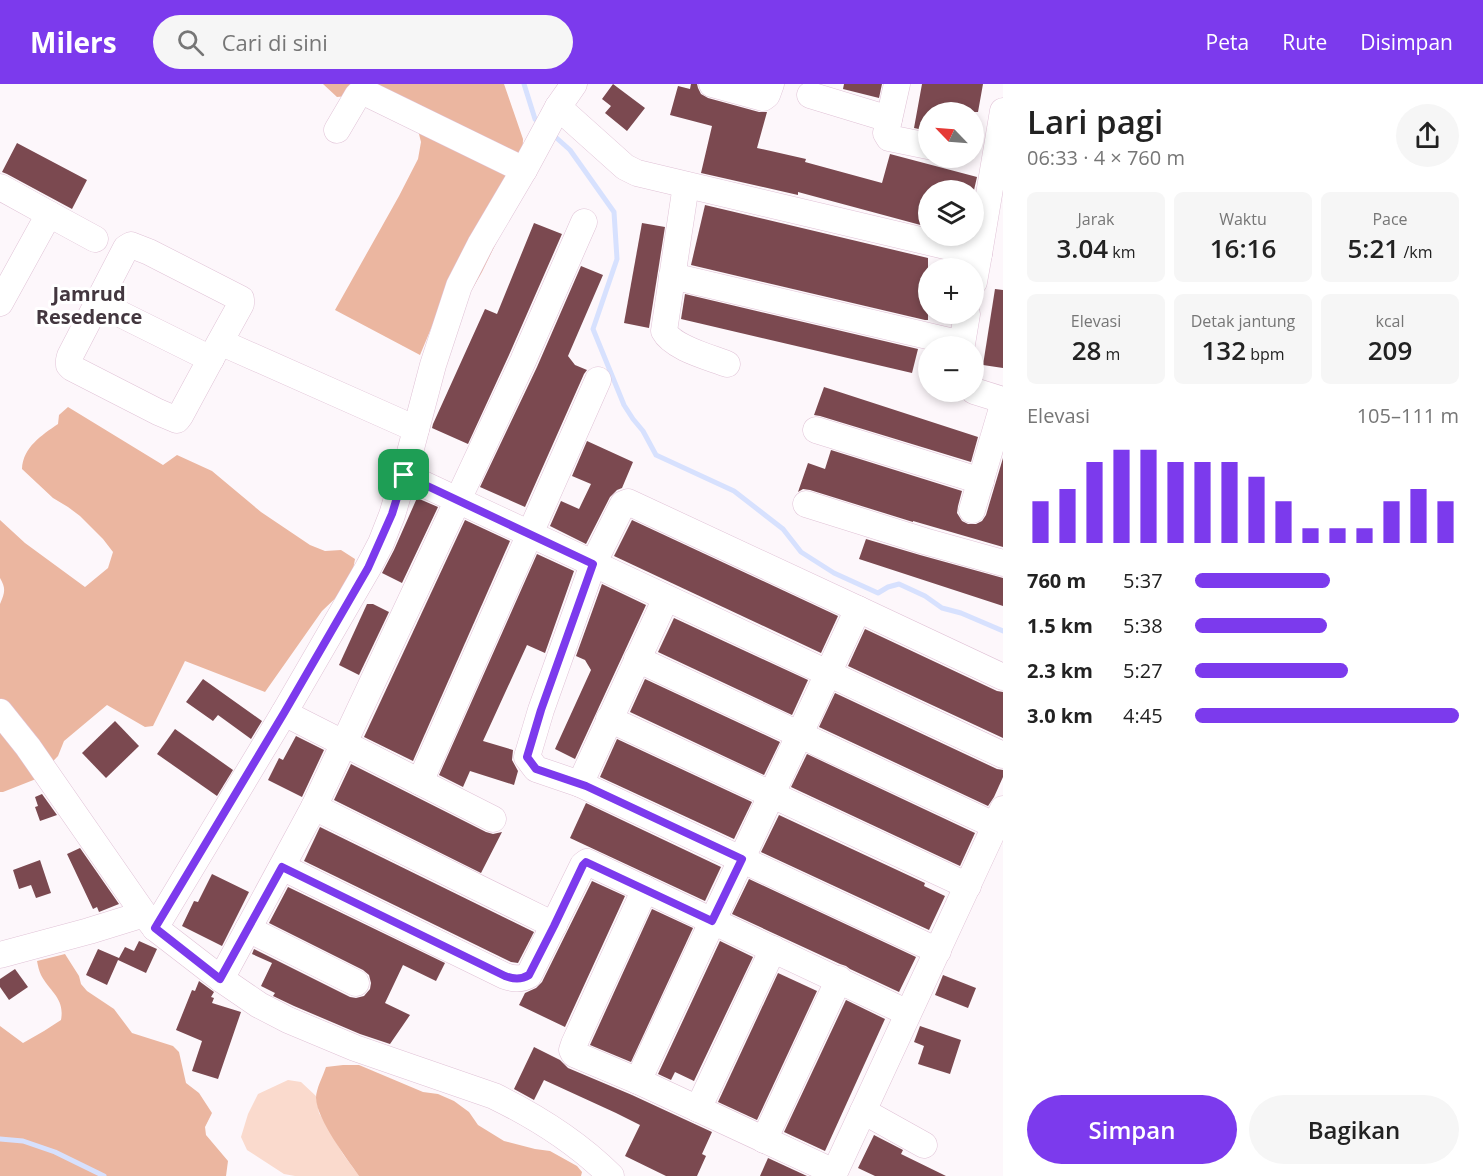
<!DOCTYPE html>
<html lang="id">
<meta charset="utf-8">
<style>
:root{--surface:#fff;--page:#f6f6f6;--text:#222;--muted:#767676;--accent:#7c3aed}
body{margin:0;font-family:"Open Sans",sans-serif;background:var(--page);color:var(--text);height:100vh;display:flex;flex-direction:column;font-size:22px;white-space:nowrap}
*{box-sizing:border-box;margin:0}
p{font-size:20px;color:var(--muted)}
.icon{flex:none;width:33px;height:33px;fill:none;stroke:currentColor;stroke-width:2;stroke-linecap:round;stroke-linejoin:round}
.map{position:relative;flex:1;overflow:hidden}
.details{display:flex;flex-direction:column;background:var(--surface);width:480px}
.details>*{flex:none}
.needle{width:39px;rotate:295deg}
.controls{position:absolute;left:918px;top:18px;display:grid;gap:12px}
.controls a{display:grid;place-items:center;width:66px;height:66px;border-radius:50%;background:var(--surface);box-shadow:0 3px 9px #0003;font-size:30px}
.pin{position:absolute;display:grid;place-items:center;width:51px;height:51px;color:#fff;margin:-26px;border-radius:12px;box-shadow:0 3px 9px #0006}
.round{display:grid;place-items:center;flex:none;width:63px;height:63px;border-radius:32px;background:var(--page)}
.head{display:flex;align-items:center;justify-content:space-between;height:102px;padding:0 24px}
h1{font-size:33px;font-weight:600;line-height:45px}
.metrics{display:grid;grid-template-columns:repeat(3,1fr);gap:9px;height:102px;padding:6px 24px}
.metrics div{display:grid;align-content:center;border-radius:9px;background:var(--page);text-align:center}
.metrics b{font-size:26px;font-weight:600}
.metrics small{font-size:16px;font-weight:400}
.metrics p{font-size:16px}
.chart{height:168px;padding:12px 24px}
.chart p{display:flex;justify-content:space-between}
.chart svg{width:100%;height:108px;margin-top:6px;stroke:var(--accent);stroke-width:6}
.action{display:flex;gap:12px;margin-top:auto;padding:12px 24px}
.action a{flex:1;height:69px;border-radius:36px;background:var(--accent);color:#fff;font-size:24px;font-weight:600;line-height:69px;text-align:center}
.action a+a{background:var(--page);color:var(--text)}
ul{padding:0 24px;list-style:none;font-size:20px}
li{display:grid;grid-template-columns:96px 72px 1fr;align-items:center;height:45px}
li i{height:15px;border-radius:8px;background:var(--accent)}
header{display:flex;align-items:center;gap:36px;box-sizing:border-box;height:84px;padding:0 30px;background:var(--accent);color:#fff}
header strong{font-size:28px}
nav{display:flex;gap:33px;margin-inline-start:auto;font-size:21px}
.search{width:420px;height:54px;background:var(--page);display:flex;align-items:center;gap:15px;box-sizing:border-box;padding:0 21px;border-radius:33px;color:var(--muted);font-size:22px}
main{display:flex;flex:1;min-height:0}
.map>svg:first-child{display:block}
.green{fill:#fadacd}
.forest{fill:#ebb6a0}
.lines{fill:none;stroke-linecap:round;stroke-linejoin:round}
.stream{stroke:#d7e1fe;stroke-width:5}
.building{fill:#7b4950}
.minor-casing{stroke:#e0c2d6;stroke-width:27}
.minor{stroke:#fff;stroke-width:26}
.route-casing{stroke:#fff;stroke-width:12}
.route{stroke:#7c3aed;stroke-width:8}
.labels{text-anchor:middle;stroke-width:6;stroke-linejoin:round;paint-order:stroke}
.neighbourhood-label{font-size:20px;font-weight:bold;fill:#43373f;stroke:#fff}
</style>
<header>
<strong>Milers</strong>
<div class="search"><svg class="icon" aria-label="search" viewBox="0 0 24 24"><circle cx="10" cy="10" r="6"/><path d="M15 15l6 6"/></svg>Cari di sini</div>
<nav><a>Peta</a><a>Rute</a><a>Disimpan</a></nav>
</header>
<main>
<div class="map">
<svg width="1003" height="1092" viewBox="0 0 1003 1092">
<rect width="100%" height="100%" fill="#fdf7fb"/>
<path class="green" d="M 288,996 L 301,998 L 316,1012 L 319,1029 L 343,1070 L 359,1092 L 295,1092 L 284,1090 L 247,1066 L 241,1053 L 248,1030 L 258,1010 Z"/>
<g class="forest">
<path d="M 323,0 L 504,0 L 523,55 L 522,79 L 500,151 L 482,188 L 462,223 L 440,223 L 420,271 L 335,226 L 399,112 L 418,75 L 421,58 L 417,42 L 368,10 L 337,13 Z"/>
<path d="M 68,323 L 163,381 L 177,371 L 212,387 L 261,428 L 310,461 L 325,467 L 341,466 L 355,475 L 352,491 L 344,506 L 322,527 L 265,608 L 185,577 L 153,642 L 145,643 L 107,621 L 64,657 L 58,672 L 36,695 L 3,708 L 0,708 L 0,520 C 5,509 6,504 0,494 L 0,436 L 25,459 L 85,503 L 108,484 L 113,468 L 103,455 L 80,432 L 68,423 L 53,414 L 22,385 C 23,363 42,351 58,340 L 59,331 Z"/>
<path d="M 65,870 L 79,892 L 81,900 L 87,907 L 114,925 L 132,949 L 173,962 L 179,968 L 186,999 L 199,1009 L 212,1029 L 205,1043 L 206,1051 L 228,1077 L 226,1092 L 0,1092 L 0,942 L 23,959 L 44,947 L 61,936 C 65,914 50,908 41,891 C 39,887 38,882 37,877 Z"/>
<path d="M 343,981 L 359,981 L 423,1008 L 438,1010 L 454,1017 L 469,1028 L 478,1041 L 504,1057 L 535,1065 L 550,1067 L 577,1082 L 582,1088 L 581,1092 L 359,1092 C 346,1073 317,1036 316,1014 C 316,1005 323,992 326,983 Z"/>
</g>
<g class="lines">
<g class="stream">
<path d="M 524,0 L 535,35 L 542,41"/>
<path d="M 551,49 L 570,66 L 614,128 L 617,175 L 593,245 L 624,321 L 633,335 L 643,347 L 656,371 L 734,407 L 783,445 L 801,468 L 834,489 L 878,509 L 888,503 L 899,500 L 925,512 L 942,524 L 961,529 L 1003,547"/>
<path d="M 0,1055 L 23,1057 L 55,1068 L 104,1092"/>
</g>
</g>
<g class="building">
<path d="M 613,0 L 645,24 L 627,47 L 605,29 L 611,22 L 602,15 Z"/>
<path d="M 691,0 L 697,0 L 698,4 L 701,10 L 708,14 L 759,28 L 767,28 L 757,64 L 806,75 L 805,78 L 882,99 L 890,70 L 977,93 L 974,106 L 928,106 L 928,143 L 798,108 L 798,111 L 701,89 L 712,42 L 670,31 L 678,2 L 690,5 Z"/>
<path d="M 844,0 L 882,0 L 879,14 L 843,5 Z"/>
<path d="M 922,0 L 983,0 L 978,28 L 928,28 L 928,47 L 914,44 Z"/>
<path d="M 17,59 L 87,96 L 72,125 L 7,90 L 2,88 Z"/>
<path d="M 705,121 L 928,174 L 928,236 L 925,236 L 691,181 Z"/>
<path d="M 534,139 L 562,150 L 509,271 L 468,360 L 432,344 L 433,340 L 485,225 L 497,230 Z"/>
<path d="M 642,139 L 665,143 L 649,244 L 624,239 Z"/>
<path d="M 581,182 L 603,191 L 568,272 L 575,281 L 587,286 L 584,290 L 525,423 L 480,403 L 537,283 Z"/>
<path d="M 995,205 L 1003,206 L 1003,284 L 983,281 Z"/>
<path d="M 685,210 L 918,265 L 912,289 L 681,235 Z"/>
<path d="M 824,303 L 978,353 L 971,378 L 820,332 L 814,331 Z"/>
<path d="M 587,357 L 633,378 L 622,404 L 617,406 L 610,413 L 586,460 L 550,442 L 561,417 L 579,425 L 591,400 L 572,392 Z"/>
<path d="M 831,366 L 962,407 L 958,422 L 957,429 L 962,437 L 968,440 L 976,440 L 982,437 L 986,431 L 1003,374 L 1003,463 L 913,437 L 913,438 L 810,406 L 803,405 L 798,408 L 808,379 L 825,385 Z"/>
<path d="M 417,414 L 438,423 L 402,499 L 382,489 L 394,466 Z"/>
<path d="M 465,436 L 510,457 L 413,677 L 364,653 Z"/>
<path d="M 632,436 L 838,532 L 821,569 L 614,472 Z"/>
<path d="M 866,455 L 920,471 L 1003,494 L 1003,522 L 859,475 Z"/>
<path d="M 537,470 L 574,487 L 545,569 L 527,561 L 483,657 L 513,666 L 512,676 L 518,687 L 514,701 L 470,687 L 463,703 L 439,691 Z"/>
<path d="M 602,500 L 646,521 L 575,675 L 555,665 L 591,586 L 585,576 L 576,572 Z"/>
<path d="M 367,520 L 373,520 L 389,528 L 359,591 L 339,581 Z"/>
<path d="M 674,534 L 808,596 L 792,631 L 658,568 Z"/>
<path d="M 865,545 L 997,607 L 1003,608 L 1003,654 L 848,582 Z"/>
<path d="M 203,595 L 262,637 L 251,655 L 218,631 L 213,637 L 186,618 Z"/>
<path d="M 645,595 L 780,658 L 764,691 L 630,628 Z"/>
<path d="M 835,609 L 997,685 L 1003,686 L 1003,693 L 994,713 L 988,722 L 819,643 Z"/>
<path d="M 115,637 L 139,662 L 106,694 L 82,669 Z"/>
<path d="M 175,645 L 233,686 L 217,712 L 157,670 Z"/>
<path d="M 296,652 L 324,666 L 302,713 L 268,696 L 279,674 L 283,676 Z"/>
<path d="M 617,655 L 752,718 L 734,755 L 600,693 Z"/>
<path d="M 807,670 L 975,749 L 960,782 L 791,703 Z"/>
<path d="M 351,680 L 486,748 L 493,750 L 502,748 L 481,789 L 334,716 Z"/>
<path d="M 42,710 L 57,731 L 40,737 L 35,723 L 38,722 L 35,713 Z"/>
<path d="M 586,719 L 721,783 L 705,817 L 570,754 Z"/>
<path d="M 779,731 L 925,799 L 924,802 L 945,812 L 929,846 L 761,768 Z"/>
<path d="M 320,743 L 534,848 L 518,879 L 511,878 L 304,777 Z"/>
<path d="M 80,764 L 119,820 L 99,828 L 97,823 L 93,825 L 67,770 Z"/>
<path d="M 40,776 L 51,809 L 36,814 L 31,801 L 19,805 L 13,786 Z"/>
<path d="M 212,790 L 249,808 L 222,862 L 182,842 L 194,817 L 198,818 Z"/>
<path d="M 749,795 L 916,873 L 899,908 L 850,885 L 846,882 L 840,880 L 732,830 Z"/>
<path d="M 592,797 L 625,812 L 565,943 L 519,921 L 525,909 L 536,904 L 542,898 Z"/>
<path d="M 288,803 L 445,879 L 436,897 L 403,881 L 385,919 L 410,931 L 390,960 L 360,950 L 294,922 L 273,912 L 275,909 L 261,902 L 272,879 L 252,870 L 254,865 L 350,913 L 356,914 L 364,912 L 370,905 L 371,899 L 369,891 L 363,886 L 269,839 Z"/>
<path d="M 652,825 L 693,844 L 631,978 L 590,961 Z"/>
<path d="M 139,857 L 157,865 L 146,889 L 118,876 L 107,901 L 86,891 L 98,865 L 119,874 L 125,863 L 134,867 Z"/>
<path d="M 720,857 L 753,873 L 694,997 L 675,988 L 671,996 L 658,990 Z"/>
<path d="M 15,885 L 28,903 L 9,916 L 0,903 L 0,895 Z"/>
<path d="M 778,889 L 817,907 L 757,1036 L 718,1018 Z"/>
<path d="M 943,891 L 976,904 L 968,924 L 935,911 Z"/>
<path d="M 199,897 L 214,908 L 211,913 L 214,914 L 212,919 L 241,928 L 218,995 L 192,987 L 202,957 L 176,946 L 192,906 L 195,907 Z"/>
<path d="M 846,916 L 885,935 L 825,1067 L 784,1048 Z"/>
<path d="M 920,942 L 961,956 L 950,990 L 918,980 L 924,962 L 914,958 Z"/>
<path d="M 534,963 L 560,976 L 568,984 L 632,1011 L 712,1048 L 702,1070 L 706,1072 L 697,1092 L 666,1092 L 625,1072 L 640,1041 L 616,1029 L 544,996 L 534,1016 L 514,1005 Z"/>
<path d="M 874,1051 L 903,1066 L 901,1070 L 946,1092 L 875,1092 L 858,1084 Z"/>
<path d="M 768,1074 L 807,1092 L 760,1092 Z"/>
</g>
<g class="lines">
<defs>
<g id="minor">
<path d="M 712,0 L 763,14 L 767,11 L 771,0"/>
<path d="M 897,0 L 886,49 L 889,54 L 928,62"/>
<path d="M 810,11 L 889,35"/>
<path d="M 558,23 L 625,83 L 637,89 L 979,170 L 1003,27"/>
<path d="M 337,46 L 357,12 L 360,9 L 364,8 L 524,86"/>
<path d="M 686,101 L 664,247 C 673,264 709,273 727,280"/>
<path d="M 0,103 L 49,130 L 0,219"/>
<path d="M 49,130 L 95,155"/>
<path d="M 672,192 L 962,260 L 967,230"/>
<path d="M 974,198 L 979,170"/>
<path d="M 98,219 L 211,275"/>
<path d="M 220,258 L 241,220 L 241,215 L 149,168 L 131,161 L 126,164 L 70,272 L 69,276 L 69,281 L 72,284 L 158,328 L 177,336 L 180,332 L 220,258 L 416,345"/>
<path d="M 974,307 L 1003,316"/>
<path d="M 816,346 L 981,397"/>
<path d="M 404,391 L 1003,671"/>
<path d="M 806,420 L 924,457 L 1003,479"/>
<path d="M 972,426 L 1003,321"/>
<path d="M 666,514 L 580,700 L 938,867"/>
<path d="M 637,575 L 996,742"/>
<path d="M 0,628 L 28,663 L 144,830"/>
<path d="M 284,629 L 420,698 L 598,296"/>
<path d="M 609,635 L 968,802"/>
<path d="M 420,698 L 493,735"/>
<path d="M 580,700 L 536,685 L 527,673 L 541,626 L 593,480 L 623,420 L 628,418 L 858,525"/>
<path d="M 314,723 L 554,841"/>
<path d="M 282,783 L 505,892 C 513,895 521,896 529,891 L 583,781 L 587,778 L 908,929"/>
<path d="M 645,805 L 574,960 L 572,966 L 574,970 L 638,997 L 834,1088"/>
<path d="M 155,844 L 284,629 L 368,484 L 381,459 L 392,431 L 404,391 L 433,281 L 459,202 L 481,159 L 524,86 L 558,23 L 574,0"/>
<path d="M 248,845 L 356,899"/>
<path d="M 0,871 L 89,847 L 144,830 L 155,844 L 221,895 L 259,921 L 288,936 L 355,964 L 494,1012 C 537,1033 578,1059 611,1092"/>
<path d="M 221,895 L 314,723 L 523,277 L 584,138"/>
<path d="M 638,997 L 858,525 L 1003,593"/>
<path d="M 698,1025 L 773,865"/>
<path d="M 863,1027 L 924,1061"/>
<path d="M 764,1056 L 839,895"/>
<path d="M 833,1092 L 1003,725"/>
</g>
</defs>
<use href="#minor" class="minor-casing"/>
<use href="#minor" class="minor"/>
</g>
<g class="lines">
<defs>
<path id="route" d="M 404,391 L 593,480 L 541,626 L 527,673 L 536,685 L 586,702 L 742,775 L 712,837 L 586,778 L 583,781 L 554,842 L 529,891 C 521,896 513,895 505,892 L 282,783 L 220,895 L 155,844 L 284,629 L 368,484 L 392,430 Z"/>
</defs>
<use href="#route" class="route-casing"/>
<use href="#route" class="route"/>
</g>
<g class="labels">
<g class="neighbourhood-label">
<text x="89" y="217">Jamrud<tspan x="89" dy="23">Resedence</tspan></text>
</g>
</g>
</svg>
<div class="controls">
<a><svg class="needle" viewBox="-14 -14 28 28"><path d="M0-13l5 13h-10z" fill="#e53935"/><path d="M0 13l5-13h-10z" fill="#767676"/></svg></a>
<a><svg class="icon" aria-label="layers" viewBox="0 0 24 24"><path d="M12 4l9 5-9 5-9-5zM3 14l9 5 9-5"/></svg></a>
<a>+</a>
<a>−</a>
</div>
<div class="pin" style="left:404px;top:391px;background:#1e9e55"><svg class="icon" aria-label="arrive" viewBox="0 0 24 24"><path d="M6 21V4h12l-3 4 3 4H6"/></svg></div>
</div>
<section class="details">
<div class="head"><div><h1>Lari pagi</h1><p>06:33 · 4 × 760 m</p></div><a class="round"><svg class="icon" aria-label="share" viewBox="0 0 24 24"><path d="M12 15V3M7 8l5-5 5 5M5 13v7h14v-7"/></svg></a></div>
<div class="metrics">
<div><p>Jarak</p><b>3.04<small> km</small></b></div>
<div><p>Waktu</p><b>16:16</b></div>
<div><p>Pace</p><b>5:21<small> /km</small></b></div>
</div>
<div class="metrics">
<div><p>Elevasi</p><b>28<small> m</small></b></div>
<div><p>Detak jantung</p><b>132<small> bpm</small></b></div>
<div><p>kcal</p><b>209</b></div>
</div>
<div class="chart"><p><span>Elevasi</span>105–111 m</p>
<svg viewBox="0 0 160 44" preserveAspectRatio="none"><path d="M5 44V27M15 44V22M25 44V11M35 44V6M45 44V6M55 44V11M65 44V11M75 44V11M85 44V17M95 44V27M105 44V38M115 44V38M125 44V38M135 44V27M145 44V22M155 44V27"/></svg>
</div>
<ul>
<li><b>760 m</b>5:37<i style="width:51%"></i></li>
<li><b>1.5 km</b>5:38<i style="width:50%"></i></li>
<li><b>2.3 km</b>5:27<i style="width:58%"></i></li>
<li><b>3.0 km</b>4:45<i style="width:100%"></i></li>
</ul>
<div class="action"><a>Simpan</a><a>Bagikan</a></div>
</section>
</main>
